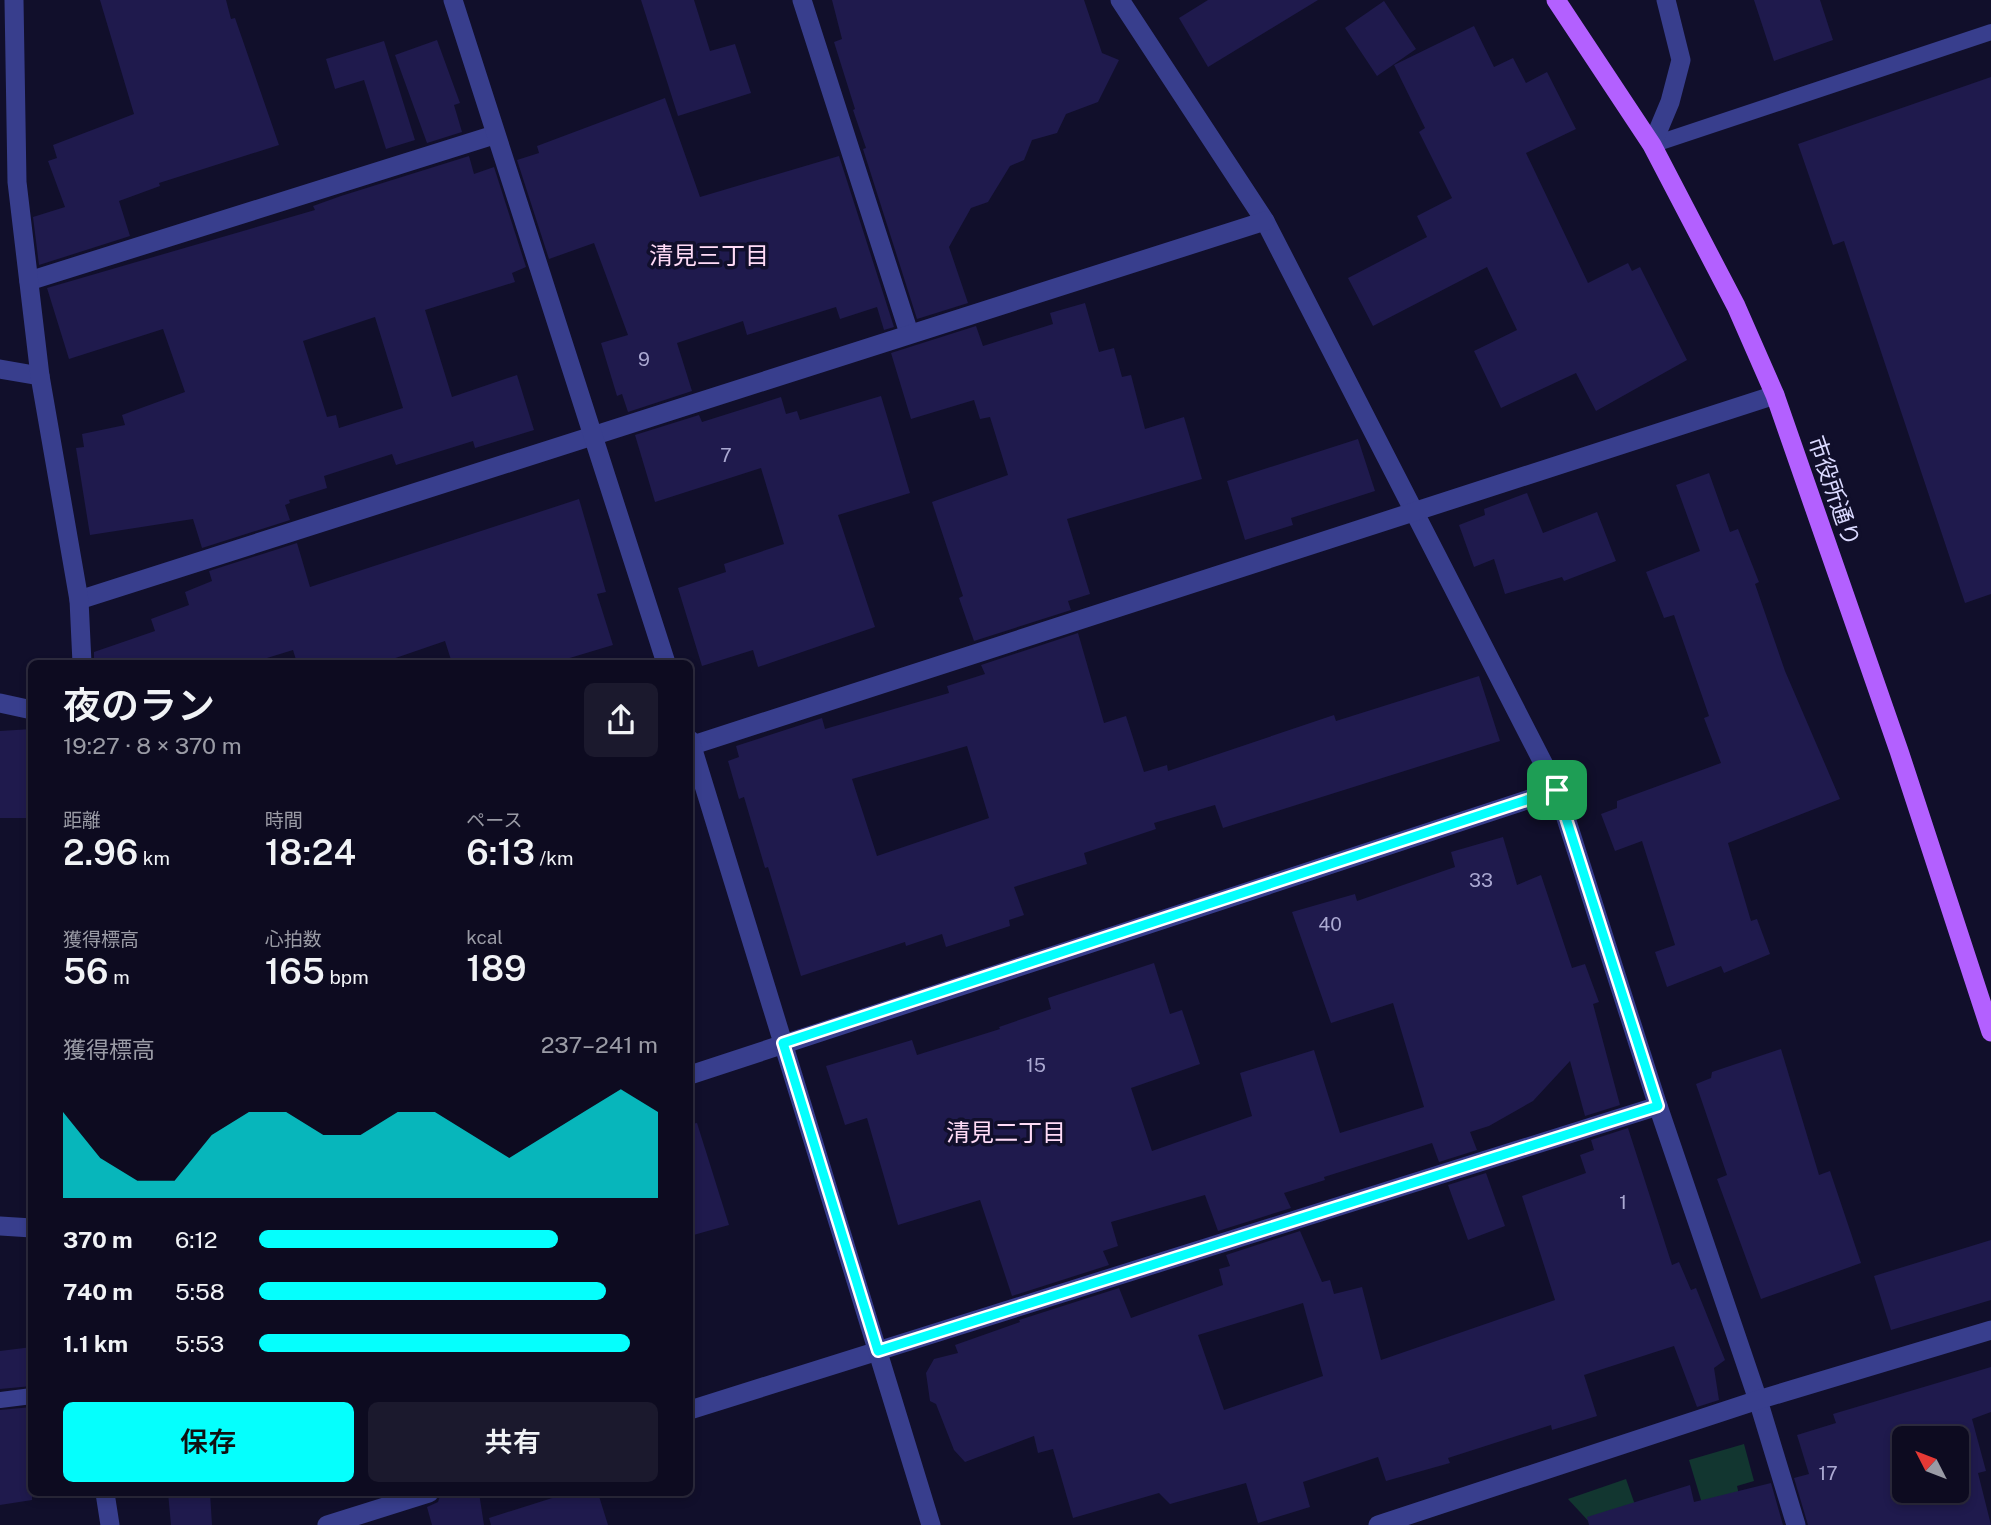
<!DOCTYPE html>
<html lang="ja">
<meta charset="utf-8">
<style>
:root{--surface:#0d0b20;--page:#1b192d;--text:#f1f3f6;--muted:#9a9ba5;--line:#2d2b3e;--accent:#05fffd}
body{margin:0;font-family:"Public Sans","Noto Sans JP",sans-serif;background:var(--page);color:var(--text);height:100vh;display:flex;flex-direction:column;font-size:26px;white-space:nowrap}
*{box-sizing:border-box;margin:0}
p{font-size:23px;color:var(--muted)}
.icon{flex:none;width:38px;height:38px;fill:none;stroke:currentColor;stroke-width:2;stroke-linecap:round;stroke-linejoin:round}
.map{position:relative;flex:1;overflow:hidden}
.details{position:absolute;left:28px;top:660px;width:665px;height:836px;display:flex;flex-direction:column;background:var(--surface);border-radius:10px;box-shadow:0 4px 10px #0003,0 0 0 2px var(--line)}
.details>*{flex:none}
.needle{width:46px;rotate:312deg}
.tools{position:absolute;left:1892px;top:1426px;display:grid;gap:14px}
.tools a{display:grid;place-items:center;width:77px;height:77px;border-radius:10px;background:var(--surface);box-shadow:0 4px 10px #0003,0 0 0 2px var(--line);font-size:35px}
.pin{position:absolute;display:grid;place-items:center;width:60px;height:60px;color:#fff;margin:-30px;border-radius:14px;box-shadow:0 4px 10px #0006}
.round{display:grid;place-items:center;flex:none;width:74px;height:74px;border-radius:10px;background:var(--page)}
.head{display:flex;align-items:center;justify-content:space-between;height:119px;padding:0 35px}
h1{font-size:38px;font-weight:600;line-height:52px}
.stats{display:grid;grid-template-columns:repeat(3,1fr);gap:10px;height:119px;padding:7px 35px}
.stats div{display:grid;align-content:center}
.stats b{font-size:35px;font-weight:600}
.stats small{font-size:19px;font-weight:400}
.stats p{font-size:19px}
.chart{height:196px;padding:14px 35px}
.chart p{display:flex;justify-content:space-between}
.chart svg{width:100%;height:126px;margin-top:7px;fill:var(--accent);opacity:.7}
.action{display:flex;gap:14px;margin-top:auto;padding:14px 35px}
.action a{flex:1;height:80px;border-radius:10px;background:var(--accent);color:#111;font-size:28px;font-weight:600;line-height:80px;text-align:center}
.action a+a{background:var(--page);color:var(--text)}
ul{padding:0 35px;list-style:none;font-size:23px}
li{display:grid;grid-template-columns:112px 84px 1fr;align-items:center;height:52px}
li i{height:18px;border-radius:9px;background:var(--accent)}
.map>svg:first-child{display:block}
.green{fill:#123630}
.building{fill:#1f1a4d;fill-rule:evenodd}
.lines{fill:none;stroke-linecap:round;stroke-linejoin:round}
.service{stroke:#383e8d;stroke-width:16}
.minor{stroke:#383e8d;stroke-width:19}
.tertiary{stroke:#383e8d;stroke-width:19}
.primary{stroke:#b360ff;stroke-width:19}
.route-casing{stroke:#fff;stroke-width:14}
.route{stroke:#05fffd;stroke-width:9}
.labels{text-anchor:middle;stroke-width:7;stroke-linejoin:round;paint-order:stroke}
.number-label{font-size:19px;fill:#aba9d2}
.street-label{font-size:23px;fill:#dad9ff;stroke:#110f2b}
.neighbourhood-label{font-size:24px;fill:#ffdbf6;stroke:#110f2b}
</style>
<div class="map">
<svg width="1991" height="1525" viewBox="0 0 1991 1525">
<rect width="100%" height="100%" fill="#110f2b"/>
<g class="green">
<path d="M 1744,1444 L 1754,1481 L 1737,1486 L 1739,1495 L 1704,1510 L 1689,1460 Z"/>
<path d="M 1626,1479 L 1642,1525 L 1592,1525 L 1568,1499 Z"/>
</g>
<g class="building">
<path d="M 100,0 L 226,0 L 231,19 L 235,18 L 279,145 L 159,183 L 160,186 L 119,201 L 130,236 L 39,265 L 33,217 L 65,207 L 48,161 L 57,158 L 53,145 L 134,114 Z"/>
<path d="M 641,0 L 694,0 L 710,51 L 735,44 L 751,93 L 678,116 Z"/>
<path d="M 832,0 L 1084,0 L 1102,53 L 1119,60 L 1098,102 L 1066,114 L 1057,133 L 1032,140 L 1024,160 L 1010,166 L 988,202 L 971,208 L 949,247 L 968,303 L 917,319 L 863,149 L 866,148 L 853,110 L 855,109 L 834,42 L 842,39 Z"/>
<path d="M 1208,0 L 1318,0 L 1208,67 L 1179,18 Z"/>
<path d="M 1754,0 L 1820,0 L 1833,40 L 1774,61 Z"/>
<path d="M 1384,1 L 1416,49 L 1377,76 L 1345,28 Z"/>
<path d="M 1474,26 L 1494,67 L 1513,58 L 1526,83 L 1547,72 L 1576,129 L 1526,153 L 1588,283 L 1628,263 L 1632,271 L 1640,267 L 1687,360 L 1596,411 L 1576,373 L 1501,408 L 1474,351 L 1517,330 L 1487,267 L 1373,326 L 1348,278 L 1427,237 L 1417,216 L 1452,198 L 1419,132 L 1425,128 L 1394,65 Z"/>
<path d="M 437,40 L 460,103 L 454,105 L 462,132 L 427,143 L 395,55 Z"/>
<path d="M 384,41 L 415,140 L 386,149 L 364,80 L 335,89 L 326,59 Z"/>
<path d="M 1991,77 L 1991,594 L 1965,603 L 1844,241 L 1833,245 L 1798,144 Z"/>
<path d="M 665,98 L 700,197 L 839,156 L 894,327 L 884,330 L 877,307 L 840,319 L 836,307 L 747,335 L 743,321 L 677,343 L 692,391 L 628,412 L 622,394 L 617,396 L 601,343 L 628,335 L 594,243 L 549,259 L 517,160 L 539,153 L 537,146 Z"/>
<path d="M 469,156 L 474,174 L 494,167 L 526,267 L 512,273 L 515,282 L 425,310 L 452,397 L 517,375 L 534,430 L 475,448 L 473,441 L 396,465 L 392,454 L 324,476 L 327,488 L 289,500 L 290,503 L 285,505 L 290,520 L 202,548 L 193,519 L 90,535 L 76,448 L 84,447 L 82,434 L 125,425 L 122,415 L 185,392 L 163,329 L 69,359 L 47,288 L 315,210 L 313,206 L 341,196 ZM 375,317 L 403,408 L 339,428 L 336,415 L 327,417 L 303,341 Z"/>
<path d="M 1085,303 L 1099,352 L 1114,348 L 1122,377 L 1131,375 L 1145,429 L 1184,417 L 1202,479 L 1067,519 L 1090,594 L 1068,601 L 1071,610 L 974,641 L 959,598 L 963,596 L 932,502 L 1008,475 L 990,417 L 980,419 L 974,400 L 911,419 L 891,353 L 976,326 L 983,346 L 1053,324 L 1050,313 Z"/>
<path d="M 881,396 L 910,493 L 838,515 L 875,627 L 758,667 L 753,650 L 702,666 L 678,588 L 726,572 L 724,564 L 784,544 L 761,468 L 655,502 L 635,435 L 699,415 L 702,422 L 781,397 L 786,414 L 797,411 L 800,420 Z"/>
<path d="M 1358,439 L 1375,491 L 1291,518 L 1293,525 L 1245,540 L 1227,481 Z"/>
<path d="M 1709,473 L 1730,532 L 1738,529 L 1759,582 L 1755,584 L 1785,671 L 1840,799 L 1728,843 L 1751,921 L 1757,919 L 1770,954 L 1724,973 L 1721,966 L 1667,987 L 1655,952 L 1675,945 L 1642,841 L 1615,851 L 1601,814 L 1617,808 L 1617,801 L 1721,763 L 1704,718 L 1709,716 L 1674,615 L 1664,618 L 1646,572 L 1700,551 L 1676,485 Z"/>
<path d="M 1527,493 L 1543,533 L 1597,512 L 1616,561 L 1564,581 L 1562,577 L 1505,594 L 1494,559 L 1474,567 L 1459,525 L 1485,515 L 1484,509 Z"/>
<path d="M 579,499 L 606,592 L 597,594 L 613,645 L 553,663 L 452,663 L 445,641 L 381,663 L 297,663 L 293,650 L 251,663 L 94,663 L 94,652 L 155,631 L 151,619 L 189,605 L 185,592 L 212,581 L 209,571 L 297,543 L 310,587 Z"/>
<path d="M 1078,633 L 1104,723 L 1126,716 L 1144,772 L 1167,765 L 1168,771 L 1334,715 L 1336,721 L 1479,676 L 1500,741 L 1223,828 L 1215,805 L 1154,823 L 1156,829 L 1084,853 L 1087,864 L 1014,887 L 1024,915 L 1009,920 L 1010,926 L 946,947 L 942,934 L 906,946 L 905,942 L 801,976 L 768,867 L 765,868 L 744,797 L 739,799 L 728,761 L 739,757 L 736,746 L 822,718 L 825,729 L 949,693 L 947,686 L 985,674 L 981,665 ZM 967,746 L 989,818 L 877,856 L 852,779 Z"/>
<path d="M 32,729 L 32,818 L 0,818 L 0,731 Z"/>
<path d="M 1503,837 L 1517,885 L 1541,875 L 1572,968 L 1585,964 L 1599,1002 L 1593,1004 L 1620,1105 L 1585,1116 L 1570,1061 L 1533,1101 L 1489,1126 L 1470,1132 L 1477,1150 L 1439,1162 L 1432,1143 L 1324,1177 L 1325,1180 L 1284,1193 L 1291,1208 L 1218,1231 L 1205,1195 L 1111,1222 L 1118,1246 L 1103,1251 L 1109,1265 L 1012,1296 L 980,1200 L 898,1225 L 867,1118 L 845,1125 L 826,1066 L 912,1040 L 917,1055 L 1000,1029 L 999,1027 L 1051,1009 L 1048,998 L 1154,963 L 1170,1014 L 1182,1010 L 1200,1064 L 1131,1088 L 1152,1151 L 1252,1116 L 1240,1073 L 1314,1050 L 1340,1133 L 1424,1107 L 1393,1003 L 1331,1023 L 1292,912 L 1355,894 L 1357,901 L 1455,867 L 1451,852 Z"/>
<path d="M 1781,1049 L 1819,1175 L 1830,1171 L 1861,1263 L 1761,1299 L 1717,1179 L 1727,1175 L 1696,1084 L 1711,1078 L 1712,1072 Z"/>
<path d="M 697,1123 L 729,1225 L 690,1236 L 690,1124 Z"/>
<path d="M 1628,1128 L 1672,1265 L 1679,1262 L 1691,1290 L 1696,1288 L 1725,1360 L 1714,1368 L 1719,1400 L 1697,1407 L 1674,1346 L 1584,1375 L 1597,1416 L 1552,1430 L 1551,1425 L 1448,1458 L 1450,1463 L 1386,1481 L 1378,1457 L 1303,1482 L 1310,1507 L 1258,1523 L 1246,1483 L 1170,1504 L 1159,1493 L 1073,1518 L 1053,1449 L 1038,1453 L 1034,1436 L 965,1462 L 954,1450 L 936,1404 L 930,1401 L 926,1373 L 934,1359 L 958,1353 L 955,1345 L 1020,1322 L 1019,1320 L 1119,1288 L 1131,1318 L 1223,1285 L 1219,1269 L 1230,1266 L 1226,1255 L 1300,1231 L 1322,1282 L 1330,1280 L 1334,1294 L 1362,1287 L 1381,1360 L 1555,1300 L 1522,1196 L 1586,1173 L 1580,1155 L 1594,1150 L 1591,1140 ZM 1303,1303 L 1323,1376 L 1224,1410 L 1198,1335 Z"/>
<path d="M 1486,1173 L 1505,1226 L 1468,1240 L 1448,1185 Z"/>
<path d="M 1991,1240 L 1991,1300 L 1891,1330 L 1874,1276 Z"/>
<path d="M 32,1347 L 32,1386 L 0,1389 L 0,1351 Z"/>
<path d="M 1991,1367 L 1991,1412 L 1972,1419 L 1986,1471 L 1978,1473 L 1991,1525 L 1808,1525 L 1794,1478 L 1809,1474 L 1797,1435 L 1836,1423 L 1833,1414 ZM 1904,1438 L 1956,1438 L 1956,1491 L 1904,1491 Z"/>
<path d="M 32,1407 L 32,1500 L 0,1505 L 0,1410 Z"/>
<path d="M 1771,1483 L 1783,1525 L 1589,1525 L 1587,1517 L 1690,1485 L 1694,1502 Z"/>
<path d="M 168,1493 L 210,1493 L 212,1525 L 171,1525 Z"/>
<path d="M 441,1493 L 479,1493 L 484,1525 L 432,1525 L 427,1507 L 438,1502 Z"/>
<path d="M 568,1493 L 598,1493 L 608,1525 L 491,1525 L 489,1518 Z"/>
</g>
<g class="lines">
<g class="service">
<path d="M 1652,145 L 1991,32"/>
<path d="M 0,1400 L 32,1396"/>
</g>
<g class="minor">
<path d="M 802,0 L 909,333"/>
<path d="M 1120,0 L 1265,221 L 1557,790 L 1658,1106 L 1758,1400 L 1796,1525"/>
<path d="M 1652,145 L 1670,102 L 1681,60 L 1666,0"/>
<path d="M 29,281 L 494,135"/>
<path d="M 0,369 L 40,376"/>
<path d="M 79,600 L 1265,221"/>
<path d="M 0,703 L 32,710"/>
<path d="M 690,746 L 1775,395"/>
<path d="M 690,1075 L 1557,790"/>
<path d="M 0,1226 L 32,1228"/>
<path d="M 690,1410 L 1658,1106"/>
<path d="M 327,1525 L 429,1493"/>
</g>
<g class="tertiary">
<path d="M 14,0 L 17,182 L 40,376 L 79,600 L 82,663"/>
<path d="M 453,0 L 666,663"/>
<path d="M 690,740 L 931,1525"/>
<path d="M 105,1493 L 110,1525"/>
<path d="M 1378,1525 L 1758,1400 L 1991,1330"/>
</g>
<path class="primary" d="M 1556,0 L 1652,145 L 1736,306 L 1775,395 L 1899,751 L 1991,1032"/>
</g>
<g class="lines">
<defs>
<path id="route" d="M 1557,790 L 1658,1106 L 878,1351 L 783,1043 Z"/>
</defs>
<use href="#route" class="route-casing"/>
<use href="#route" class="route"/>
</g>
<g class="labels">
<g class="number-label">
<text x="644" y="366">9</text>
<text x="726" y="462">7</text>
<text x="1481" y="887">33</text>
<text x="1330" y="931">40</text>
<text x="1036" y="1072">15</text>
<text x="1623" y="1209">1</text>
<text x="1828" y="1480">17</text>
</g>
<g class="street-label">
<text transform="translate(1834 491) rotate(71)" y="8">市役所通り</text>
</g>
<g class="neighbourhood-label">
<text x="709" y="264">清見三丁目</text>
<text x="1006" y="1141">清見二丁目</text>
</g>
</g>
</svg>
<div class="tools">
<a><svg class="needle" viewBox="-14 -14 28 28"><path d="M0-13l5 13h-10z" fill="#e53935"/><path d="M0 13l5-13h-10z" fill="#9a9ba5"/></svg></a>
</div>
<div class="pin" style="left:1557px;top:790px;background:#1e9e55"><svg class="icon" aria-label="arrive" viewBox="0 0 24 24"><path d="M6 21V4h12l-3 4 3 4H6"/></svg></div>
<section class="details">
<div class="head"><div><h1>夜のラン</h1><p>19:27 · 8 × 370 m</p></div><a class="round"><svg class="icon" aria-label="share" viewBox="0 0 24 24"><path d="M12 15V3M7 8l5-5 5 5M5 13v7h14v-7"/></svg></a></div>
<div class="stats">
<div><p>距離</p><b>2.96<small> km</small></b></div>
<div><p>時間</p><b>18:24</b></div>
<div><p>ペース</p><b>6:13<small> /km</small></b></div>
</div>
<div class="stats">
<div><p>獲得標高</p><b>56<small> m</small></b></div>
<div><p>心拍数</p><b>165<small> bpm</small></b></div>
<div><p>kcal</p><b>189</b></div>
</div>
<div class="chart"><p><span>獲得標高</span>237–241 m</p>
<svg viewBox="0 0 160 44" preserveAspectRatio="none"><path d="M0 44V14L10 30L20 38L30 38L40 22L50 14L60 14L70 22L80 22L90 14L100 14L110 22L120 30L130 22L140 14L150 6L160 14V44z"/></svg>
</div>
<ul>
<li><b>370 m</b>6:12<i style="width:75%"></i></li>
<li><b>740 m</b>5:58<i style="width:87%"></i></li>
<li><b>1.1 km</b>5:53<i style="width:93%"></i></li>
</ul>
<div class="action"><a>保存</a><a>共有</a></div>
</section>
</div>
